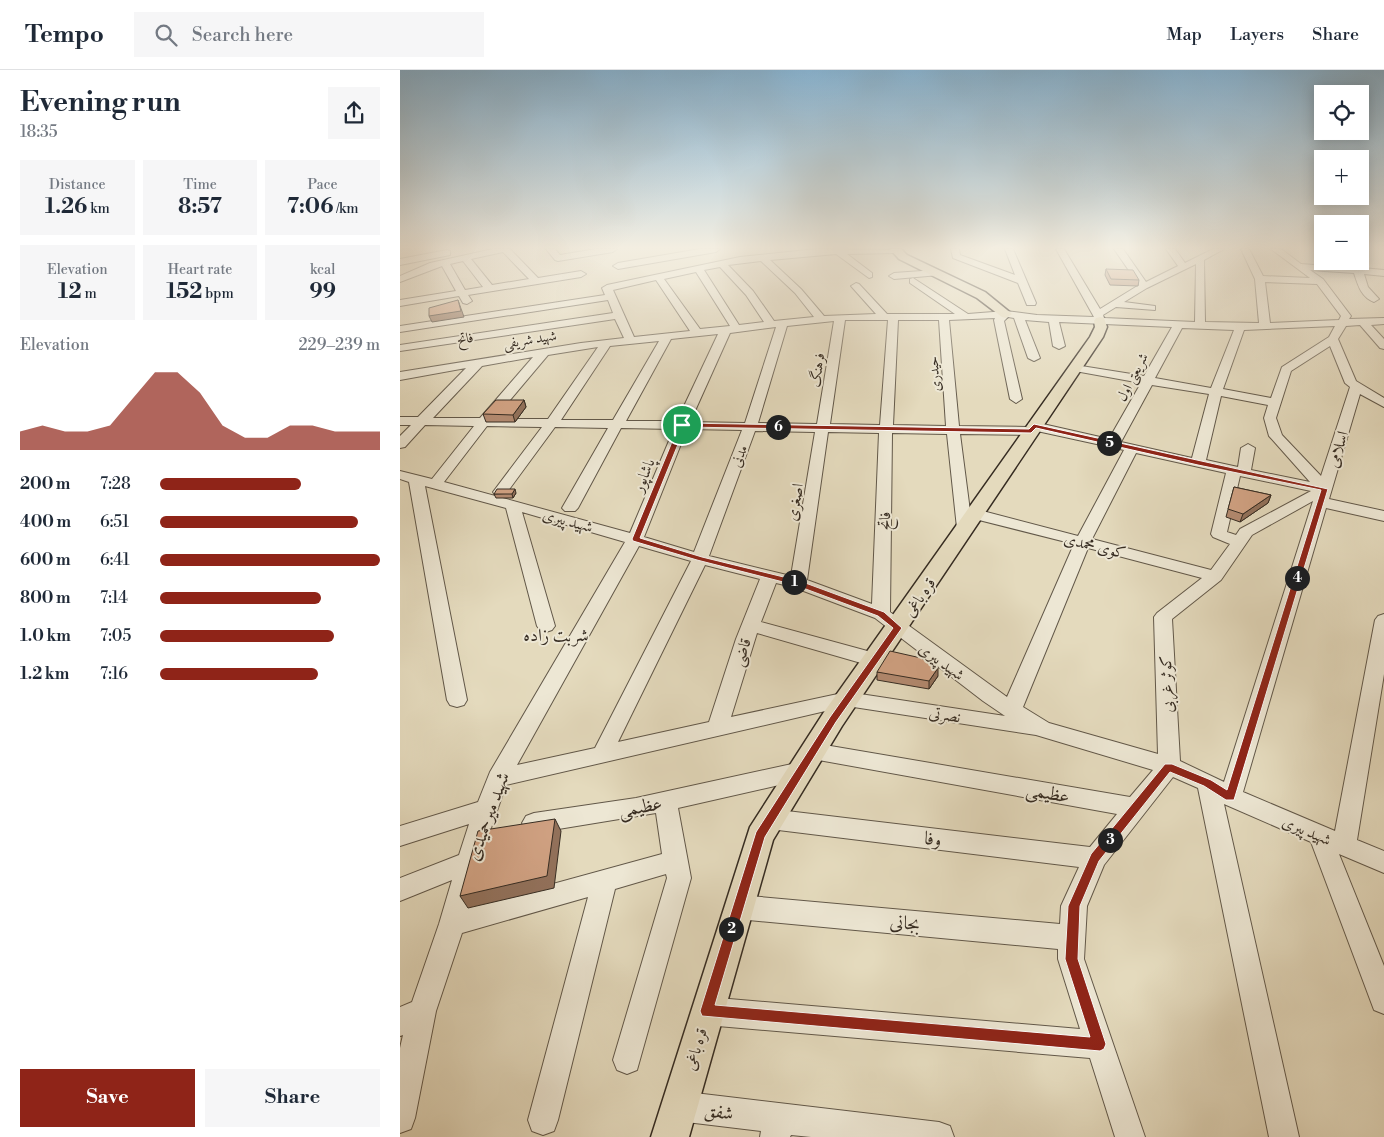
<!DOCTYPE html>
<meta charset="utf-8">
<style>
:root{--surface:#fff;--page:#f6f6f7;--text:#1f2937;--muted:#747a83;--line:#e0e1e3;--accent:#8f2418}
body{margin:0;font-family:"Libre Bodoni",Amiri,serif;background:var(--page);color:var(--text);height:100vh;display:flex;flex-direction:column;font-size:19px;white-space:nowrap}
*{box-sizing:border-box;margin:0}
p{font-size:16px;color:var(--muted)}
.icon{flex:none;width:28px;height:28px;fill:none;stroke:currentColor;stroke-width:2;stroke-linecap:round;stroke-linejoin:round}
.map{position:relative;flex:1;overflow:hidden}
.drawer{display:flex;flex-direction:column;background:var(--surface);width:400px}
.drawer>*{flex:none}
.fabs{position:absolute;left:914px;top:15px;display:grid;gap:10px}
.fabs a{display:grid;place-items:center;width:55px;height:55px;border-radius:0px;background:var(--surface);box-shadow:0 2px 12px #0003;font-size:25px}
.pin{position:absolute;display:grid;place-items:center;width:42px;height:42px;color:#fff;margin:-21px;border:2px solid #fff;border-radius:50%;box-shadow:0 1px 5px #0007}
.km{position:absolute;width:25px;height:25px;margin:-12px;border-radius:50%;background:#222;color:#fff;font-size:14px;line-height:25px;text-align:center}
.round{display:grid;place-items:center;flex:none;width:52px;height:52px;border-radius:0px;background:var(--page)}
.overview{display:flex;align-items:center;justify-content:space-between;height:85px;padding:0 20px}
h1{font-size:28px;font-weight:700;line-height:38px}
.metrics{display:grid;grid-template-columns:repeat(3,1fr);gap:8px;height:85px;padding:5px 20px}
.metrics div{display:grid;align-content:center;border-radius:0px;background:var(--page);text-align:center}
.metrics b{font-size:21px;font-weight:700}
.metrics small{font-size:14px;font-weight:400}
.metrics p{font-size:14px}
.chart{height:140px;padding:10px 20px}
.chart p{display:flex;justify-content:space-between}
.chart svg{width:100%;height:90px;margin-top:5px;fill:var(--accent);opacity:.7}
.button{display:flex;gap:10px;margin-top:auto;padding:10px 20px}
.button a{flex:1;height:58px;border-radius:0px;background:var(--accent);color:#fff;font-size:20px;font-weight:700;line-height:58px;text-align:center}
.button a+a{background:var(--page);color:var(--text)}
ul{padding:0 20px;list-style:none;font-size:16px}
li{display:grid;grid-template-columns:80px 60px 1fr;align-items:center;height:38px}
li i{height:12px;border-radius:6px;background:var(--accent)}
header{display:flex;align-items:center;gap:30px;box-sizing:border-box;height:70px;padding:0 25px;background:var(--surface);border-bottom:1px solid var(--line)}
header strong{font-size:24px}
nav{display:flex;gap:28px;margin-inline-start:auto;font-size:18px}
.search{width:350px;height:45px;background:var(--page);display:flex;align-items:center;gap:12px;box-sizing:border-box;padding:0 18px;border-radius:0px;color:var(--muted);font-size:19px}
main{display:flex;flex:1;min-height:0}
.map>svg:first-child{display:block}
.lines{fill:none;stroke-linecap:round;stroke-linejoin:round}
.minor-casing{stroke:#625849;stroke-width:2}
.major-casing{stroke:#362c22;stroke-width:3}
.minor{fill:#ede7d4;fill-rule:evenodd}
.major{fill:#e4dabd;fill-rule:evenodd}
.wall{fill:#b38a70;stroke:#362c22}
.shaded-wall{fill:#92715b;stroke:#362c22}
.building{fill:#d0a182;stroke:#362c22}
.route{fill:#8f2418;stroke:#fff;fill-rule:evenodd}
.labels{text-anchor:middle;stroke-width:4;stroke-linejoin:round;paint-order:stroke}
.far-street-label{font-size:14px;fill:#362c22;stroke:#ede7d4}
.street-label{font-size:16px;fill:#362c22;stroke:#ede7d4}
.neighbourhood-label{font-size:18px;fill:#362c22;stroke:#ede7d4}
.near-street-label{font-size:19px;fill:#362c22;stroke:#ede7d4}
</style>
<header>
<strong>Tempo</strong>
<div class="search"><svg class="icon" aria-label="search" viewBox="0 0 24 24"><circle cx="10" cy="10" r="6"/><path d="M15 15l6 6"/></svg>Search here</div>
<nav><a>Map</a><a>Layers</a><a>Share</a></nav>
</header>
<main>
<section class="drawer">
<div class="overview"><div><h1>Evening run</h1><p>18:35</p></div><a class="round"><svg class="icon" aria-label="share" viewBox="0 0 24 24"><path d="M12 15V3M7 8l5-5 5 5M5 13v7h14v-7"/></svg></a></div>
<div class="metrics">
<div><p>Distance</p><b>1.26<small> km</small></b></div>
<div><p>Time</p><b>8:57</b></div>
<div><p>Pace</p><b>7:06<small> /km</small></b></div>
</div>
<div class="metrics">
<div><p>Elevation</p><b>12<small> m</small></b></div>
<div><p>Heart rate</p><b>152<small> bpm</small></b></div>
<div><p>kcal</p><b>99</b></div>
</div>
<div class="chart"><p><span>Elevation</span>229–239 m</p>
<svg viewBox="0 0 160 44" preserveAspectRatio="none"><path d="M0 44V35L10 32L20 35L30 35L40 32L50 19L60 6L70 6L80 16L90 32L100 38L110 38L120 32L130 32L140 35L150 35L160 35V44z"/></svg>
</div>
<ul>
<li><b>200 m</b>7:28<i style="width:64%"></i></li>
<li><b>400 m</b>6:51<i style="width:90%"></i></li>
<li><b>600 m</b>6:41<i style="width:100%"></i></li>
<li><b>800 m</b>7:14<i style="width:73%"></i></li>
<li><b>1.0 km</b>7:05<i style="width:79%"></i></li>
<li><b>1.2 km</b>7:16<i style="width:72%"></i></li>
</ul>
<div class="button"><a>Save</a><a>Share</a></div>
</section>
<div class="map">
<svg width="984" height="1067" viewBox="0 0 984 1067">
<rect width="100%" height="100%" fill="#e4dabd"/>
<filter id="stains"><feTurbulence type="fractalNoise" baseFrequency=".004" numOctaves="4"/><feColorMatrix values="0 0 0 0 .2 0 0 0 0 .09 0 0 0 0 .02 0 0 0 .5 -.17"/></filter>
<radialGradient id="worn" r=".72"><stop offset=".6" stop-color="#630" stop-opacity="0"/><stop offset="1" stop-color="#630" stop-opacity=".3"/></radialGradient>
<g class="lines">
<defs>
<g id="minor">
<path d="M 93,179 L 110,179 L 138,208 L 181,201 L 186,204 L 181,207 L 68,225 L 72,231 L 67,234 L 63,233 L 59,226 L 0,236 L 0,230 L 56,221 L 42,196 L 0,212 L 0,206 L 30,193 ZM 103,182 L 129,209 L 92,215 L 71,189 ZM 63,191 L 83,217 L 65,220 L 50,194 Z"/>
<path d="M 146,179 L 155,179 L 160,185 L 196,179 L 217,179 L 213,182 L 158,191 L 155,190 Z"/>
<path d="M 300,179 L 320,179 L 316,182 L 218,199 L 213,196 L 218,193 Z"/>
<path d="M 417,179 L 499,180 L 495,183 L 447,184 L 472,203 L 472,207 L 469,208 L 436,184 L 370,190 L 401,219 L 424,246 L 476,244 L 451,216 L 456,213 L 459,214 L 487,244 L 555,244 L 510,213 L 510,209 L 513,208 L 568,244 L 606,241 L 637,245 L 694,247 L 656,179 L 664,179 L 700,239 L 739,215 L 714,179 L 723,179 L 746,212 L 778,196 L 766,179 L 775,179 L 785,193 L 813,179 L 824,179 L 804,190 L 805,252 L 859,253 L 855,209 L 841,179 L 849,179 L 863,206 L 910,208 L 871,179 L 881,179 L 901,194 L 953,198 L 952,191 L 960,191 L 962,198 L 984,200 L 984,206 L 964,204 L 968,217 L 979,229 L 974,232 C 961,227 958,215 954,203 L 910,200 L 923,209 L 951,246 L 949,249 L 984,248 L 984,254 L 971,255 L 984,269 L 984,279 L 980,278 L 960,255 L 946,256 L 938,269 L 956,311 L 984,328 L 984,337 L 960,324 L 929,429 L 984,441 L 984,451 L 926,438 L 843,722 L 935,761 L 975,550 L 978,546 L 984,544 L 984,604 L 957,770 L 984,781 L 984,803 L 939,784 L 984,896 L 984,944 L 974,940 L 911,772 L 824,734 L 899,1067 L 869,1067 L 798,718 L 773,707 L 704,795 L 687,836 L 684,889 L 745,1067 L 715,1067 L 690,988 L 306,955 L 296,951 L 292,941 L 296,931 L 306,927 L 680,959 L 658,889 L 658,879 L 338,849 L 329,845 L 325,837 L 329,829 L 338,825 L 660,854 L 661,836 L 679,797 L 370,759 L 362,756 L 359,749 L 362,742 L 370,739 L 690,777 L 717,744 L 413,689 L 406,687 L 402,681 L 406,675 L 413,673 L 730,727 L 753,700 L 636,665 L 447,636 L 106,715 L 90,761 L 69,837 L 262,784 L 256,743 L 134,763 L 126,760 L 122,753 L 126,746 L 134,743 L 236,728 L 401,692 L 409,695 L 412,701 L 409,707 L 401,710 L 278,738 L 291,808 L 237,1000 L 227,1004 L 217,1000 L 213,990 L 267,808 L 266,804 L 215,819 L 158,1050 L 154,1061 L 143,1065 L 132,1061 L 128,1050 L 188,827 L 62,863 L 36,941 L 15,1048 L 11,1059 L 0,1063 L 0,978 L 3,965 L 0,966 L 0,937 L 12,932 L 39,854 L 52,810 L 0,831 L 0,808 L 59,785 L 69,754 L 0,776 L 0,756 L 78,732 L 90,702 L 225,472 L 122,442 L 155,556 L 152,560 L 146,562 L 140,560 L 137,556 L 106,438 L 25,416 L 67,630 L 64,635 L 57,637 L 50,635 L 47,630 L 9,412 L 0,409 L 0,401 L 32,409 L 74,356 L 25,355 L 5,377 L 0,378 L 0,366 L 11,355 L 0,355 L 0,347 L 18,347 L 66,298 L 0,310 L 0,302 L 181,273 L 224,268 L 215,249 L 0,281 L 0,275 L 213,243 L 208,230 L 0,262 L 0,256 L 205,225 L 202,218 L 207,215 L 340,187 ZM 361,191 L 395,223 L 414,247 L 374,251 L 353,221 L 328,195 ZM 796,194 L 795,252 L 704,248 L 703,245 L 716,237 L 755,240 L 755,236 L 724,232 L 747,218 ZM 320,197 L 346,225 L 364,252 L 339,255 L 304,200 ZM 296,202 L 330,256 L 300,259 L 264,209 ZM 256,210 L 290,261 L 234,267 L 213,220 ZM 865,212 L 917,214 L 941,246 L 939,250 L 870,253 ZM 608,247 L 614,248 L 628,288 L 634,291 L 640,288 L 625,250 L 649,252 L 653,276 L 659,279 L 665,276 L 659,252 L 772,257 L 744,306 L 675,295 L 669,298 L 675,301 L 741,313 L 709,369 L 634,352 L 629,353 L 628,357 L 559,356 L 549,250 L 595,248 L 594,250 L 610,329 L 616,333 L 622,329 L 604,251 ZM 445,250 L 488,250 L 480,355 L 430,354 ZM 498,250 L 539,250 L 546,356 L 493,355 ZM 434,251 L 417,354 L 358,353 L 387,256 ZM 935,256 L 929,267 L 882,297 L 871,328 L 823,319 L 844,260 ZM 376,257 L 345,353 L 290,352 L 330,263 ZM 782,258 L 834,260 L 811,318 L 755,308 ZM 318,264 L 277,351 L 226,351 L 271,269 ZM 259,271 L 213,350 L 161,350 L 210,276 ZM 930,276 L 945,313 L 950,317 L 921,406 L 882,365 L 876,348 L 891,301 ZM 198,277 L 148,349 L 94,349 L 148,285 ZM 133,287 L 80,348 L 33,348 L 82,296 ZM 752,315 L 809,324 L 792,388 L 721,372 ZM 821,326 L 868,335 L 864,348 L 869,366 L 910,412 L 851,400 L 855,378 L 848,374 L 841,378 L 838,397 L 806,390 ZM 87,356 L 142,357 L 93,422 L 95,425 L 105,425 L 155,357 L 208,358 L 162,438 L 165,441 L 175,441 L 178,438 L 221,358 L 274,359 L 230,463 L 44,412 ZM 287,359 L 342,360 L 294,482 L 244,467 ZM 355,361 L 415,362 L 391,506 L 309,486 ZM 637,361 L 724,380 L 678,466 L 575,439 L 570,441 L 560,364 L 631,365 L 636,364 ZM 428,362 L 479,363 L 472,534 L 407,510 ZM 492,363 L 547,364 L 557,458 L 559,461 L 571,461 L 573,458 L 571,448 L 674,474 L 607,627 L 490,542 ZM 736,383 L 826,403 L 811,464 L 813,467 L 830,474 L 811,500 L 692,469 ZM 840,406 L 911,421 L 840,459 L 836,465 L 827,462 ZM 913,431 L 824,712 L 780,691 L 772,549 L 821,510 L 852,465 ZM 239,476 L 291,491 L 195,678 L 117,695 ZM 688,478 L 802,508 L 757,543 L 754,547 L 758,684 L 649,653 L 623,637 ZM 305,495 L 360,509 L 336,569 L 309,652 L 218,672 ZM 376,513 L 393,517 L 475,548 L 583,631 L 605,646 L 447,622 L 331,647 L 357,563 L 475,597 L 482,595 L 484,590 L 482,585 L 361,552 Z"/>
<path d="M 551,179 L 559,179 L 560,185 L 615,205 L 605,179 L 613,179 L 636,233 L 635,235 L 627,235 L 618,213 L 553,188 Z"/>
<path d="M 47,180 L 50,181 L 50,185 L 0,195 L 0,189 Z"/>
<path d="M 536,200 L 539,201 L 539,205 L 494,209 L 489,206 L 494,203 Z"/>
<path d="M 278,1021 L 539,1052 L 550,1056 L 554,1067 L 411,1067 L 391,1065 L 390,1067 L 360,1067 L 361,1061 L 278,1051 L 267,1047 L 263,1036 L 267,1025 Z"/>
</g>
<g id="major">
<path d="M 490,179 L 501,179 L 507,185 L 585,222 L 612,244 L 606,248 L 602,247 L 577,228 L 499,189 Z"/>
<path d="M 700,247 L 704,248 L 707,257 L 703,267 L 442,656 L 373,770 L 289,1067 L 251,1067 L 350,757 L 424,642 L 690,267 L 695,257 L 694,251 L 696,248 Z"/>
</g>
</defs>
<use href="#minor" class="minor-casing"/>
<use href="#major" class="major-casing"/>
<use href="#minor" class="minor"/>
<use href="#major" class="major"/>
</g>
<g class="wall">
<path d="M 706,199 L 739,210 L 738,216 L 710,215 L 705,205 Z"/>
<path d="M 124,330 L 126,337 L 115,352 L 86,352 L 83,344 Z"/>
<path d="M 834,417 L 871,425 L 868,433 L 840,452 L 826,447 Z"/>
<path d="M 116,423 L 113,428 L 96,428 L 94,424 Z"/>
<path d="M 477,602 L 538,606 L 529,619 L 477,610 Z"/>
</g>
<g class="shaded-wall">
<path d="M 58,230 L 64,247 L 32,252 L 29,246 Z"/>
<path d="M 124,330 L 126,337 L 115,352 L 113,345 Z"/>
<path d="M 115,419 L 116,423 L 113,428 L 112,424 Z"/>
<path d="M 871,425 L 868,433 L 840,452 L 843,444 Z"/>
<path d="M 538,598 L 538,606 L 529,619 L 529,611 Z"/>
<path d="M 155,749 L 161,761 L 154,818 L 68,838 L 60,826 Z"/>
</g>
<g class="building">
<path d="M 706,199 L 733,200 L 739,210 L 711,209 Z"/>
<path d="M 58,230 L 61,241 L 29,246 L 29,238 Z"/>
<path d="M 96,330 L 124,330 L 113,345 L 83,344 Z"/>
<path d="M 834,417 L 871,425 L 843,444 L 828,439 Z"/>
<path d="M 97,419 L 115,419 L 112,424 L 94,424 Z"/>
<path d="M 490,581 L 521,588 L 538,598 L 529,611 L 477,602 Z"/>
<path d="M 155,749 L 147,806 L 60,826 L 78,761 Z"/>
</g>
<linearGradient id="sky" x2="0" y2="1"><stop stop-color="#88b6d6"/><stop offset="0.54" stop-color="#f3eee1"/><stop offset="1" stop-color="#f3eee1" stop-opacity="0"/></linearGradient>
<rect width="984" height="329" fill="url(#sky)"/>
<path class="route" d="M 282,353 L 629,359 L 634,354 L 928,419 L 834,730 L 826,730 L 804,716 L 770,702 L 699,791 L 680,836 L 678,889 L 706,974 L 704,979 L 700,981 L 302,946 L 300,941 L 356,762 L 430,647 L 493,558 L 478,546 L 395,515 L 297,490 L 233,471 L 232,469 L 279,355 ZM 285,357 L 631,363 L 636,358 L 798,395 L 921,420 L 827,720 L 811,710 L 772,694 L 765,694 L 691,784 L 668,836 L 665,889 L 690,967 L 315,935 L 365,767 L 436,652 L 502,558 L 484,542 L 400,511 L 302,487 L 240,468 Z"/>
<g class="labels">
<g class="far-street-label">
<text transform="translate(65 268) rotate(-8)" y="5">فاتح</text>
<text transform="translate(130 269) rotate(-9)" y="5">شهید شریفى</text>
<text transform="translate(417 300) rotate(-82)" y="5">فرهنگ</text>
<text transform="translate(534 304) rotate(-95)" y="5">حیدری</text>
<text transform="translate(732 307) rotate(-63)" y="5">شریعتی اول</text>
<text transform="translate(339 386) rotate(-69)" y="5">مدنی</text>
</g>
<g class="street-label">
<text transform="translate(937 379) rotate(-73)" y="6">اسلامی</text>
<text transform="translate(243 405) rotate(-68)" y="6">پاشاپور</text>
<text transform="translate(394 432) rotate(-80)" y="6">اصغری</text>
<text transform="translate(168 450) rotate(15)" y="6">شهید پیری</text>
<text transform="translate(484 451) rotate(-88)" y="6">فاتح</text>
<text transform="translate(695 475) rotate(14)" y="6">کوی محمدی</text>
<text transform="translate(519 527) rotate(-56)" y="6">قره باغی</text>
<text transform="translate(341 582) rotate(-72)" y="6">قاضی</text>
<text transform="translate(542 591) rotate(36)" y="6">شهید پیری</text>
<text transform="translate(766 614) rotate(-92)" y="6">کوثر غربی</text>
<text transform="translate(545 644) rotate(9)" y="6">نصرتی</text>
<text transform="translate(907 760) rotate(23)" y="6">شهید پیری</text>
<text transform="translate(295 979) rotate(-73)" y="6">قره باغی</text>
</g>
<g class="neighbourhood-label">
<text x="156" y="571">شربت زاده</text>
</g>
<g class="near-street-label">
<text transform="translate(648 722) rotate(10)" y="7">عظیمی</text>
<text transform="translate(240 736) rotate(-11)" y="7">عظیمی</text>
<text transform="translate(87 746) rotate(-70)" y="7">شهید میرحمیدی</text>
<text transform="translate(533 768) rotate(7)" y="7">وفا</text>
<text transform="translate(505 852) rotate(5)" y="7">بجانی</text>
<text transform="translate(319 1041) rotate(7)" y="7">شفق</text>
</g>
</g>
<rect width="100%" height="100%" filter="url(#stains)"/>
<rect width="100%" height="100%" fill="url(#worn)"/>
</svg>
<div class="fabs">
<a><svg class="icon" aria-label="locate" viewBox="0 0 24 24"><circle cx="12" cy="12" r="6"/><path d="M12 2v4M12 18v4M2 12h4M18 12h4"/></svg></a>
<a>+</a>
<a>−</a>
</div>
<div class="pin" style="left:282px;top:355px;background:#1e9e55"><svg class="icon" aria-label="arrive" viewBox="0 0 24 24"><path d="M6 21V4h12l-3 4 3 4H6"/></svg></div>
<b class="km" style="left:394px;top:512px">1</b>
<b class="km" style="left:331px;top:859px">2</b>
<b class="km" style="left:710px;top:770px">3</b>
<b class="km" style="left:897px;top:508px">4</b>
<b class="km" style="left:709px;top:373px">5</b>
<b class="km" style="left:378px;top:357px">6</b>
</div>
</main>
